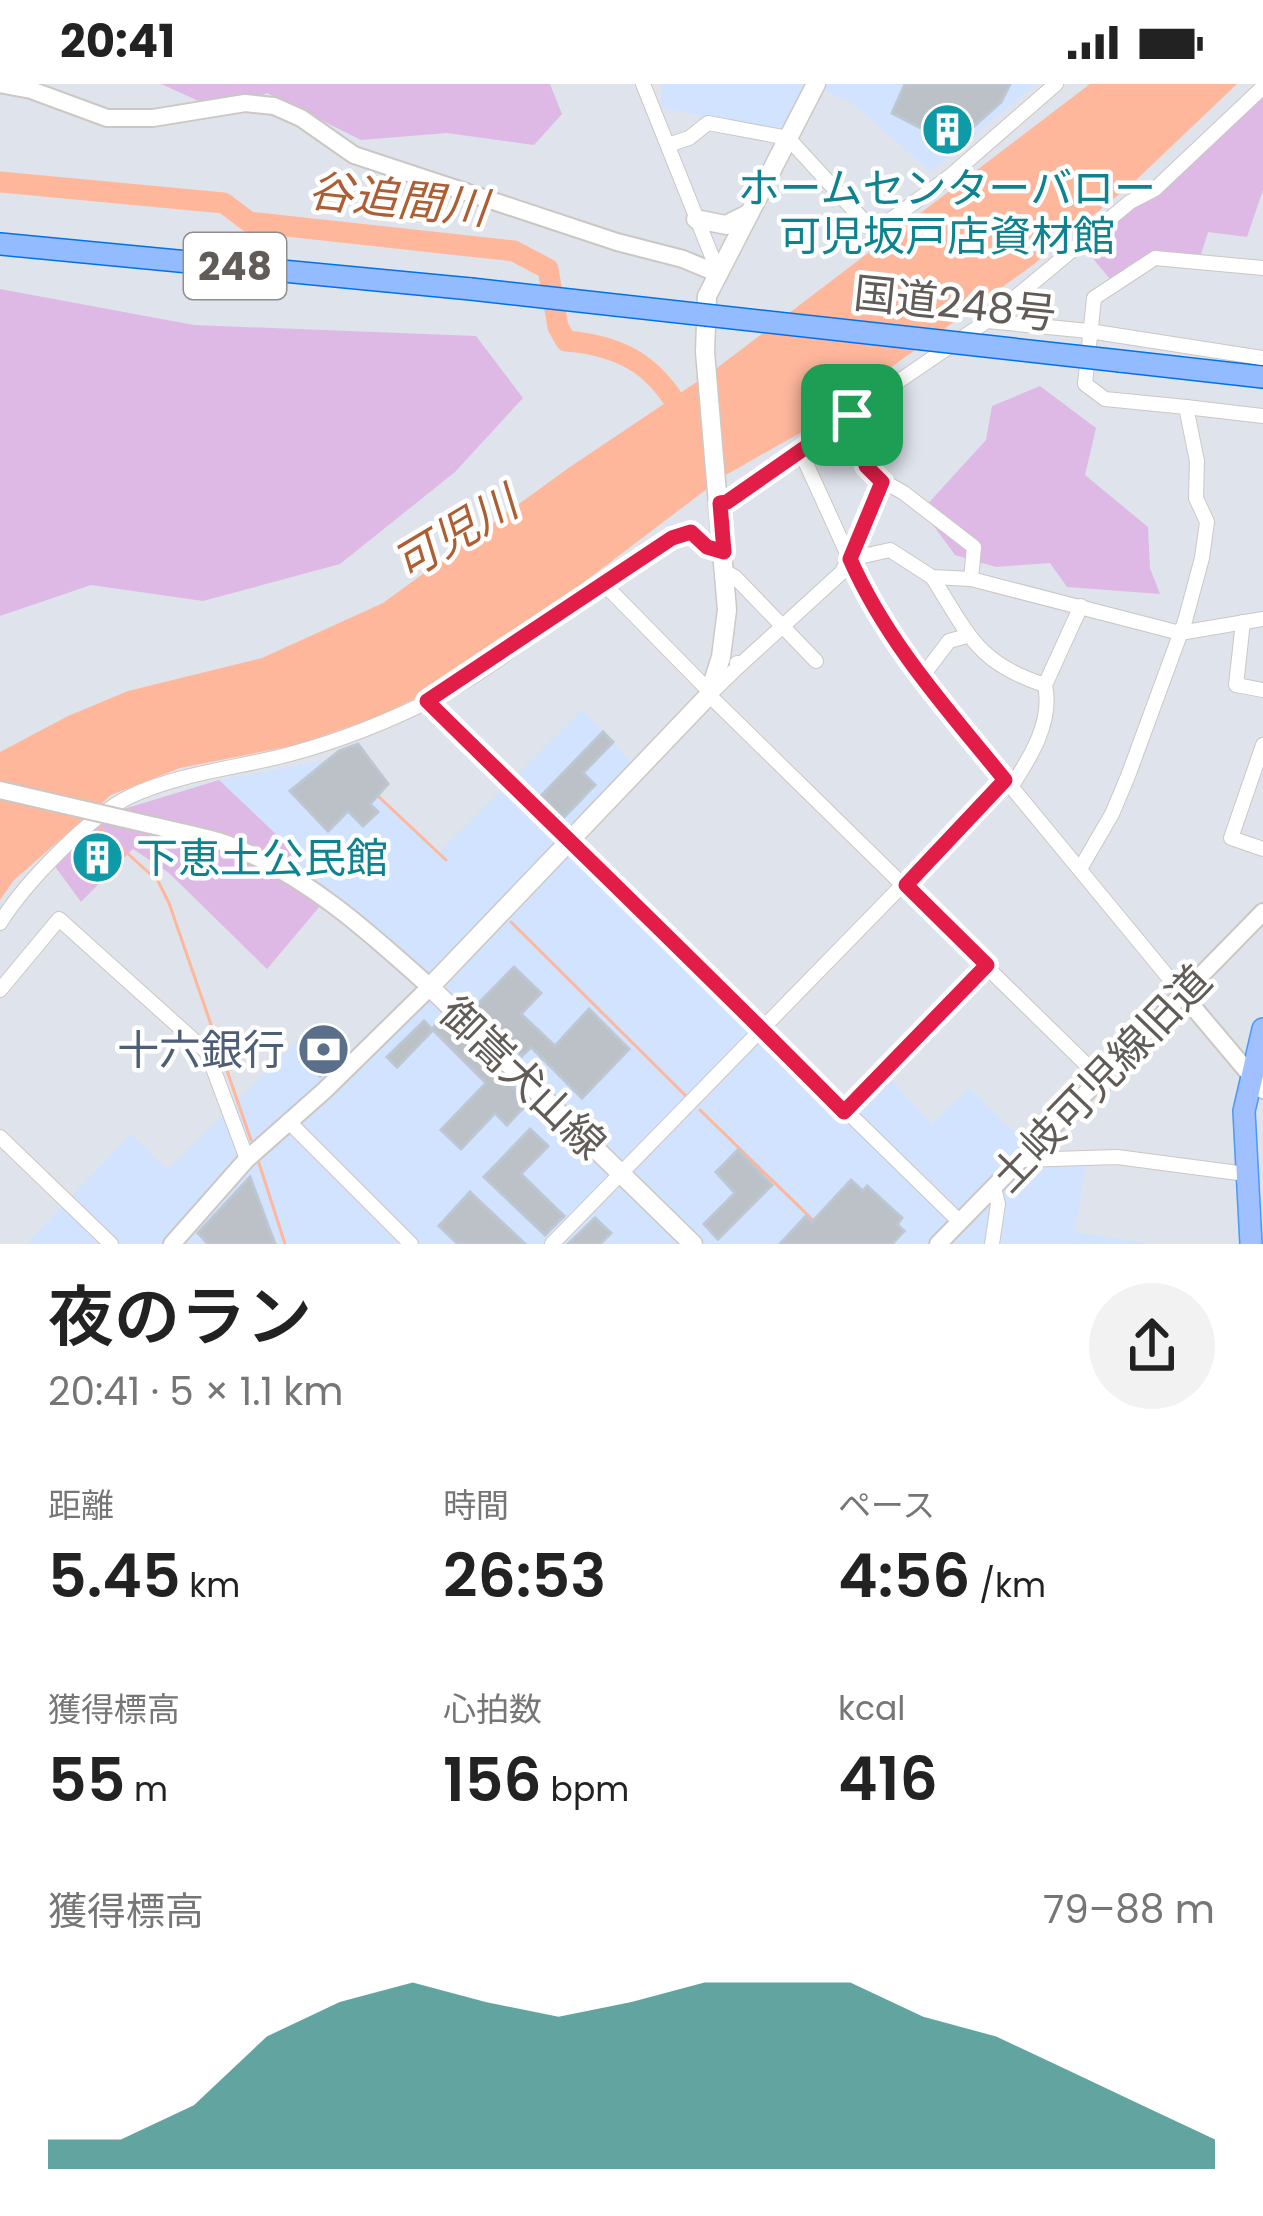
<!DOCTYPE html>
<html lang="ja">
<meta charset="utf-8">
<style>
:root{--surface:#fff;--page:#f2f2f2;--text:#222;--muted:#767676;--accent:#208078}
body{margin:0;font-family:Poppins,"Noto Sans JP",sans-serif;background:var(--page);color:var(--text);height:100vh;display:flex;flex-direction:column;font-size:45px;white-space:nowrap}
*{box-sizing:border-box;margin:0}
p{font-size:39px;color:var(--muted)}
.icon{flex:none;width:66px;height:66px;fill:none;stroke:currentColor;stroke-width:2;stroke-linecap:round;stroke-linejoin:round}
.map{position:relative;height:1160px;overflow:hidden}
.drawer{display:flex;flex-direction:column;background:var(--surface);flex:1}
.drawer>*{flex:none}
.pin{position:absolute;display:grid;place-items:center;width:102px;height:102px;color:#fff;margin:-51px;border-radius:24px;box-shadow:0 6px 18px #0006}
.round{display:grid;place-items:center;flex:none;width:126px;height:126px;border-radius:63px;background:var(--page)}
.headline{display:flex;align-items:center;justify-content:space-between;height:204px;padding:0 48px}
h1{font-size:66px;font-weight:600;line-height:90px}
.metrics{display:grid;grid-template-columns:repeat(3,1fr);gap:18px;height:204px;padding:12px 48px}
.metrics div{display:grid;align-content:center}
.metrics b{font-size:60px;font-weight:600}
.metrics small{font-size:33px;font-weight:400}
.metrics p{font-size:33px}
.chart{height:336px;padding:24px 48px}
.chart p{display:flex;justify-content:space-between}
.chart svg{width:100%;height:216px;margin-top:12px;fill:var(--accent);opacity:.7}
.status{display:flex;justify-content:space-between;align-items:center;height:84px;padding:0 60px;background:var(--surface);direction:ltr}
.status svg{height:33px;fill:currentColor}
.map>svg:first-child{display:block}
.commercial{fill:#d1e3ff}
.green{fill:#dfb9e6}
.water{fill:#ffb79c}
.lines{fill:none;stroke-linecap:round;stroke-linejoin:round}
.stream{stroke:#ffb79c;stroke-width:3}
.river{stroke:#ffb79c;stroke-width:21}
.building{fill:#bcc1c7;stroke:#bdc7d1;stroke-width:3}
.minor-casing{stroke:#cbc7c3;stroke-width:16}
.tertiary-casing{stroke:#cbc7c3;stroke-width:20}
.secondary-casing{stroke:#cdc8c3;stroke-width:21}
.primary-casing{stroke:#4a98fa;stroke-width:24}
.trunk-casing{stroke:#0070eb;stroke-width:24}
.minor{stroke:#fff;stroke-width:14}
.tertiary{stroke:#fff;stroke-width:16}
.secondary{stroke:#fff;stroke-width:18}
.primary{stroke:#a1c0ff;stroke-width:21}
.trunk{stroke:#92bcff;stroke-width:21}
.tertiary-bridge-casing{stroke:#cbc7c3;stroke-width:20;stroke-linecap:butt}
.trunk-bridge-casing{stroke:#0070eb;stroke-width:24;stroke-linecap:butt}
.tertiary-bridge{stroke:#fff;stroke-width:16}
.trunk-bridge{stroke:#92bcff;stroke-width:21}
.route-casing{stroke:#fff;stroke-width:24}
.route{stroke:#e11d48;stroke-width:15}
.labels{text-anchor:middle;stroke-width:9;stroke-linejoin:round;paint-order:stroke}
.shield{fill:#fff;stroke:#908d8a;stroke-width:3}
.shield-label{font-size:39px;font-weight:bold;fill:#615c58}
.culture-label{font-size:42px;fill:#0d838f;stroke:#fff}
.street-label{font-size:42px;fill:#615c58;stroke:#fff}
.service-label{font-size:42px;fill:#4e5e75;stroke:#fff;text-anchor:end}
.water-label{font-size:45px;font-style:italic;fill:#ad5e32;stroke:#fff}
</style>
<div class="status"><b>20:41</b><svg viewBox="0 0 49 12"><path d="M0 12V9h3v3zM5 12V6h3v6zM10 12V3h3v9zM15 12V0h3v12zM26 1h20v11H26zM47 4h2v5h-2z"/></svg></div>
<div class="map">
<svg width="1263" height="1160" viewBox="0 0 1263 1160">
<rect width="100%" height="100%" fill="#dfe4ec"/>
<g class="commercial">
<path d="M 661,0 L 1036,0 L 930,87 L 852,19 L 813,1 L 789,49 L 661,24 Z"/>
<path d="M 582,626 L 639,686 L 568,756 L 846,1030 L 887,992 L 932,1040 L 970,1004 L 1031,1065 L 1022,1074 L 1087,1074 L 1075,1148 L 1154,1160 L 26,1160 L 131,1050 L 168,1086 L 317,937 L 357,974 L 430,903 L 280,785 L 295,767 L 219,696 L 338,674 L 437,770 Z"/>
</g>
<g class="green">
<path d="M 161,0 L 550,0 L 562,30 L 534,61 L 447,49 L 361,56 L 267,9 L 223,28 Z"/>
<path d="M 1263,3 L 1263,106 L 1247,153 L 1208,148 L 1199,177 L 1155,174 L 1115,201 L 1080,159 Z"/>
<path d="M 0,205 L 194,241 L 476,252 L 523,314 L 455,388 L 340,480 L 203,517 L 91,501 L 0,532 Z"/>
<path d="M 1040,302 L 1096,344 L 1085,391 L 1148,443 L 1150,484 L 1160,510 L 1067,503 L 1050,479 L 996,483 L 955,471 L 922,426 L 986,356 L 992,322 Z"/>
<path d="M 219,696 L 295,768 L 280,784 L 326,815 L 267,885 L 169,789 L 133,765 L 81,818 L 51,777 L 104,731 Z"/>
</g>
<path class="water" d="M 1090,0 L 1237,0 L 1134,98 L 1033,181 L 800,349 L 724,392 L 460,592 L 377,633 L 296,661 L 180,684 L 111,711 L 14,796 L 0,816 L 0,668 L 68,632 L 128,607 L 262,574 L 383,519 L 567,385 L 713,287 Z"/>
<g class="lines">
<g class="stream">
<path d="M 378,712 L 446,776"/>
<path d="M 97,742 L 158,797 L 169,819 L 251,1056"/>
<path d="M 511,838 L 686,1012"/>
<path d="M 700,1026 L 815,1138"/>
<path d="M 259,1079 L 285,1160"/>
</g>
<path class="river" d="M 0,98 L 224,119 L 249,138 L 514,167 L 548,185 L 558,243 L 566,257 C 627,262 660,285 687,339"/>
</g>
<g class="building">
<path d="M 905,0 L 1010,0 L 1001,18 L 953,61 L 892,29 Z"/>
<path d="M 603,648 L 613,658 L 583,689 L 595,701 L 563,734 L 541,712 Z"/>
<path d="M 358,660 L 388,700 L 370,720 L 378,728 L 363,742 L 348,727 L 328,747 L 290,707 L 339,667 Z"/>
<path d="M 514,883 L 541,909 L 521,930 L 555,962 L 589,925 L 629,965 L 582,1014 L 531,963 L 522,972 L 473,925 Z"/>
<path d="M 442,934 L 529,1018 L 507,1041 L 495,1029 L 461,1065 L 441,1046 L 486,999 L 433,946 L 397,983 L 387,973 L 424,937 L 432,945 Z"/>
<path d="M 325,944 L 346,965 L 320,992 L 299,971 Z"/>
<path d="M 530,1045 L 548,1062 L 521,1090 L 564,1132 L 545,1151 L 484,1093 Z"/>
<path d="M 738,1066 L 772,1101 L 718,1155 L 704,1140 L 735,1109 L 716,1088 Z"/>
<path d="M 250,1093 L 275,1160 L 208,1160 L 198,1149 Z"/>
<path d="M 851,1096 L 863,1107 L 867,1102 L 902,1134 L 897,1140 L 904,1147 L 892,1160 L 780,1160 L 806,1132 L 812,1138 Z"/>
<path d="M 470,1108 L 525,1160 L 458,1160 L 439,1142 Z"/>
<path d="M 595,1134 L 611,1149 L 600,1160 L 568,1160 Z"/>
</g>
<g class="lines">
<defs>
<g id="minor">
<path d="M 643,0 L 719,190"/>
<path d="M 668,61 L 689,54 L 708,39 L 788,54 L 874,148 L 949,93 L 1056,0"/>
<path d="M 987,237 L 1089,247 L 1263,274"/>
<path d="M 1186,323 L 1263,332"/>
<path d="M 852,331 L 864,357 L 869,389 L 904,409 L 974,463 L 971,495"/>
<path d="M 800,366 L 871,522 L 910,580 L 1183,911"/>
<path d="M 720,419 L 987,237 L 1130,118 L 1155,105 L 1263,3"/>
<path d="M 850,475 L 890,466 L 932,493 L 971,495 L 1180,549 L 1263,535"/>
<path d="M 726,488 L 735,493 L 816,577"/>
<path d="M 932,493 C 968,549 976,579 1045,601"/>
<path d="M 602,498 L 710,608"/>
<path d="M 1243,538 L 1236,601 L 1263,606"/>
<path d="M 737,579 L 740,581 L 842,488 L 882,398"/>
<path d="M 740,581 L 709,611 L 1100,994"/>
<path d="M 921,594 L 949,557 L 967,552"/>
<path d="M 427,617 L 960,1138"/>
<path d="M 1263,661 L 1231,754 L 1263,765"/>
<path d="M 1011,703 C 1030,674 1053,638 1045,601 L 1081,522"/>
<path d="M 1080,785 L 1112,730 L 1128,692 L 1185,537 L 1202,474 L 1207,438 L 1196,414 L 1197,377 L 1186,323 L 1105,315 L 1085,300 L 1094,214 L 1155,174 L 1263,184"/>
<path d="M 0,839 C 25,799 89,732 131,712 C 180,689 238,684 290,670 C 343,656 394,635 443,610 C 529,564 597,488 686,447 C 702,451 704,462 724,468"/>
<path d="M 0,906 L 59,835 L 207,968 L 247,1075"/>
<path d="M 844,1027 L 987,881"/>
<path d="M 288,1037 L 411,1160"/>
<path d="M 0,1053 L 111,1160"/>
<path d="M 1021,1076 L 1117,1073 L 1246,1090"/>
<path d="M 552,1160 L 1005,696"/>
<path d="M 992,1160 L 998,1120 L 994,1103"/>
</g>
<g id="tertiary">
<path d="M 0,0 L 31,6 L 107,34 L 153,34 L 245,19 L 274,22 L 301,34 L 354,71 L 617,158 L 683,175 L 719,190"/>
<path d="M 155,742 C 179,748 204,752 227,760 C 306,791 368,847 430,903 L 325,1006 L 247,1075 L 172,1160"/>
<path d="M 1183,911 L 1263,1006"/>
<path d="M 938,1160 L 1263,828"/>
</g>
<g id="secondary">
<path d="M 696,135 L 726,141 L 750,129"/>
<path d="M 693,1160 L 430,903 L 709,611 L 721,573 L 727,526 L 705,268 L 707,212 L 816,0"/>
</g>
<path id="primary" d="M 1251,1160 L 1244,1027 L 1263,945"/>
<g id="trunk">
<path d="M 0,160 L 471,205"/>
<path d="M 1120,277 L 1263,293"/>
</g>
</defs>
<use href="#minor" class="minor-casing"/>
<use href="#tertiary" class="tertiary-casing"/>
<use href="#secondary" class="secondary-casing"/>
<use href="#primary" class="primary-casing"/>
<use href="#trunk" class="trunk-casing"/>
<use href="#minor" class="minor"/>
<use href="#tertiary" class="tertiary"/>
<use href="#secondary" class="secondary"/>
<use href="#primary" class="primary"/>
<use href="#trunk" class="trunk"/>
<defs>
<path id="tertiary-bridge" d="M 0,706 L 155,742"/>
<path id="trunk-bridge" d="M 471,205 L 1120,277"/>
</defs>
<use href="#tertiary-bridge" class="tertiary-bridge-casing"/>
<use href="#trunk-bridge" class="trunk-bridge-casing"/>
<use href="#tertiary-bridge" class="tertiary-bridge"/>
<use href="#trunk-bridge" class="trunk-bridge"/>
</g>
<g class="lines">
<defs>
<path id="route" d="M 852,331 L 864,357 L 866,382 L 882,398 L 850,475 C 887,559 948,626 1005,696 L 906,801 L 987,881 L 844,1028 C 707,889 566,754 427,617 L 672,454 L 691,448 L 707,463 L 724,468 L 720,419 L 727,418 Z"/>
</defs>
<use href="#route" class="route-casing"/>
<use href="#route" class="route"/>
</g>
<defs>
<symbol id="building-disc" viewBox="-11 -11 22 22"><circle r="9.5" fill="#0f9aa8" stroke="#fff"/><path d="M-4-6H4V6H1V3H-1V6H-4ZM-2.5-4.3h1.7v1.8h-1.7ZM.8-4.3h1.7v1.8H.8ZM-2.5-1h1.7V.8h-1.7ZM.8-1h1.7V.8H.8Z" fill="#fff"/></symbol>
<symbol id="bank-disc" viewBox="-11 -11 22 22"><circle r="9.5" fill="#5c6f8a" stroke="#fff"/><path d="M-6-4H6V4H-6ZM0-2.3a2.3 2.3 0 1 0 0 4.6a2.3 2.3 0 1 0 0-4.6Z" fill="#fff"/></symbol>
</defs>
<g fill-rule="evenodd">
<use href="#building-disc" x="918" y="16" width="59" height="59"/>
<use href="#building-disc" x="68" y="744" width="59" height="59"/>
<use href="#bank-disc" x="294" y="936" width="59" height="59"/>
</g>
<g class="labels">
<rect class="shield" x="184" y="149" width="102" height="66" rx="9"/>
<g class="shield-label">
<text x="235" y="196">248</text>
</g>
<g class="culture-label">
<text x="947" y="119">ホームセンターバロー<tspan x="947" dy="48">可児坂戸店資材館</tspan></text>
<text x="136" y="789" text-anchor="start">下恵土公民館</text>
</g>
<g class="street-label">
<text transform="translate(955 219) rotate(6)" y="15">国道248号</text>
<text transform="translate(523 994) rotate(44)" y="15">御嵩犬山線</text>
<text transform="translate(1101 994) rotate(-46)" y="15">土岐可児線旧道</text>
</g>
<g class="service-label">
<text x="285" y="981">十六銀行</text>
</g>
<g class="water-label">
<text transform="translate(398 115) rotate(6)" y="16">谷追間川</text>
<text transform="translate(455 449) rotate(-31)" y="16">可児川</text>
</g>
</g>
</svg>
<div class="pin" style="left:852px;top:331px;background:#1e9e55"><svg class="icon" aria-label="arrive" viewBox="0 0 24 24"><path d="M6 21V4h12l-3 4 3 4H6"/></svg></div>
</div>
<section class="drawer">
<div class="headline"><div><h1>夜のラン</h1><p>20:41 · 5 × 1.1 km</p></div><a class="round"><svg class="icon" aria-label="share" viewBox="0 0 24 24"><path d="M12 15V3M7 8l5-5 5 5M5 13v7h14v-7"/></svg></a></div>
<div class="metrics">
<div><p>距離</p><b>5.45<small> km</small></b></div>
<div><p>時間</p><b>26:53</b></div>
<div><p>ペース</p><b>4:56<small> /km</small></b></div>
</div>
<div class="metrics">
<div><p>獲得標高</p><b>55<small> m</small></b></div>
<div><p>心拍数</p><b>156<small> bpm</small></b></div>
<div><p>kcal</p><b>416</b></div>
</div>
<div class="chart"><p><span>獲得標高</span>79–88 m</p>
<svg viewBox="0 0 160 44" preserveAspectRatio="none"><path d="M0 44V38L10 38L20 31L30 17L40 10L50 6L60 10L70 13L80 10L90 6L100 6L110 6L120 13L130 17L140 24L150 31L160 38V44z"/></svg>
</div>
</section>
